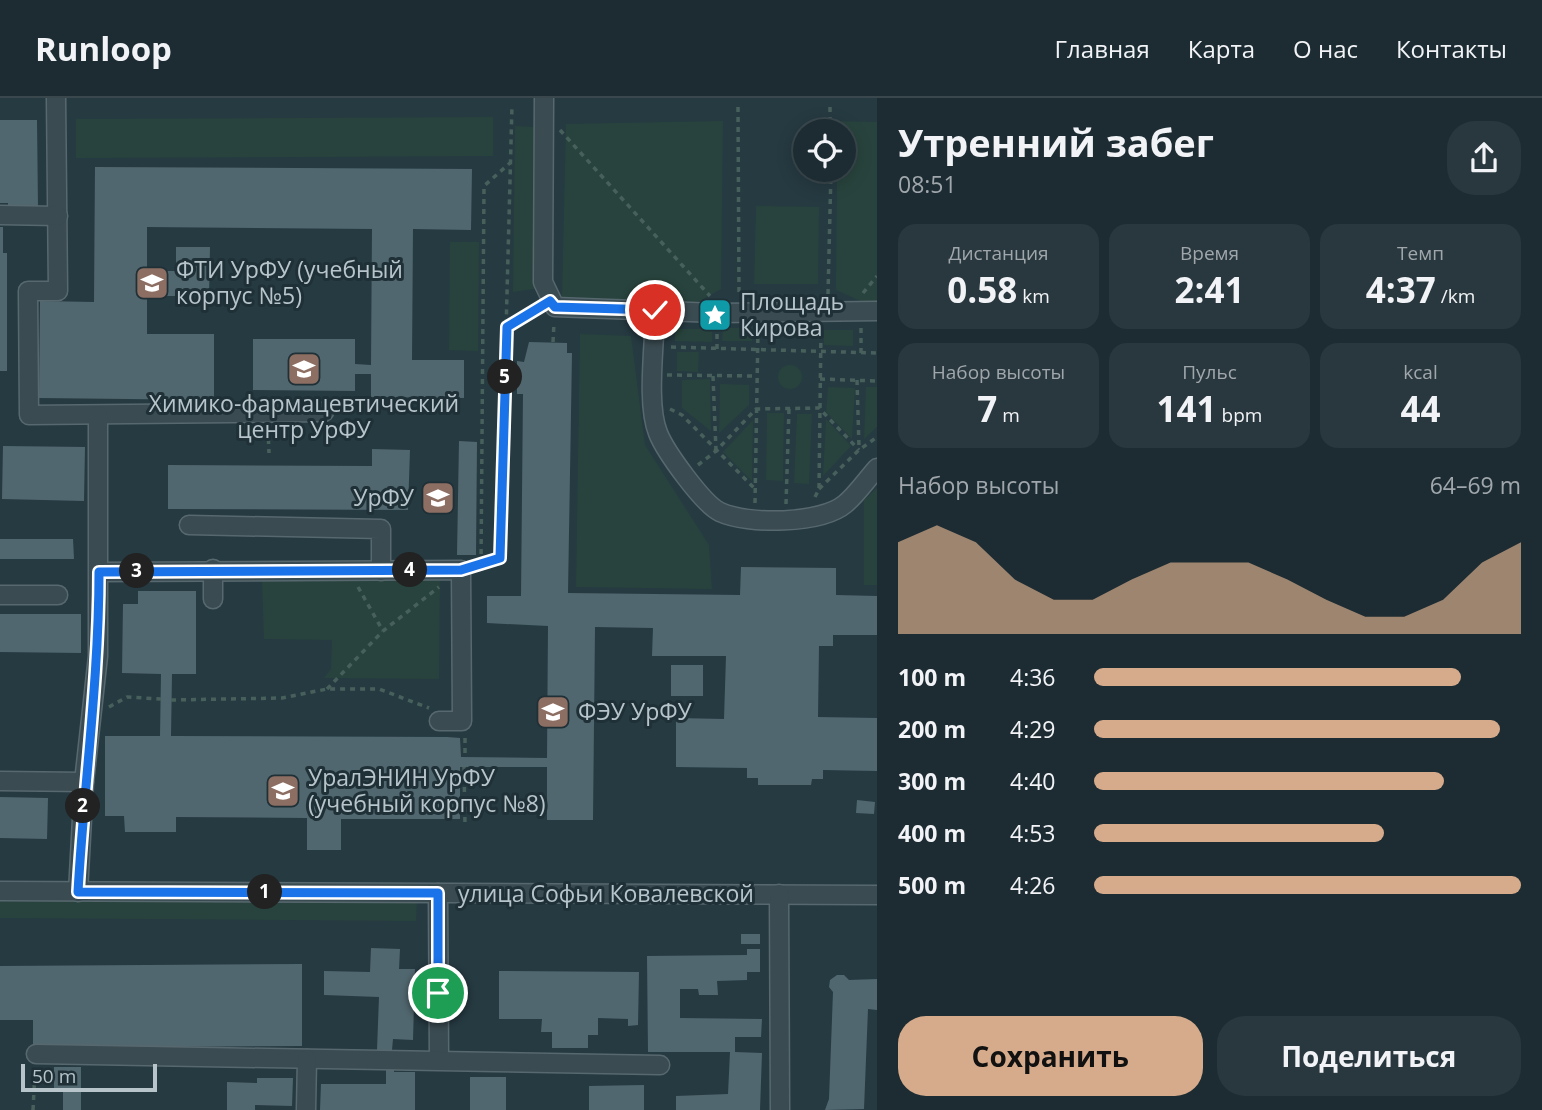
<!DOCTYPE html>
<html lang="ru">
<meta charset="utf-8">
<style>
:root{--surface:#1c2c32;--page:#29383e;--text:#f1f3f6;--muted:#a0a7ac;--line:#3a484d;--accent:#d6ab8b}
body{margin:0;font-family:"Open Sans",sans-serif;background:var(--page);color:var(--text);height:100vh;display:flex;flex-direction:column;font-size:26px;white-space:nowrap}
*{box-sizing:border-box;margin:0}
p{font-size:23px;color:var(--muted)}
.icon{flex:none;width:38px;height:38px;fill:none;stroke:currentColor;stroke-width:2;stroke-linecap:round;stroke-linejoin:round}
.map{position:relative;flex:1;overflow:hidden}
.sheet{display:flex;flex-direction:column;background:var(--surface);width:665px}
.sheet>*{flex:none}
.controls{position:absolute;left:793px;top:21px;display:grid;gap:14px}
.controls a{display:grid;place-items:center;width:63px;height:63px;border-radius:50%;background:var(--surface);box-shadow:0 4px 18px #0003,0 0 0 2px var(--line);font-size:35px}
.scale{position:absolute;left:21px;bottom:18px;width:136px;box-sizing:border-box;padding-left:7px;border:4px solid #b7c5cb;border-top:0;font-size:19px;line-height:24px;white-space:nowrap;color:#b7c5cb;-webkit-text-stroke:5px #1f3037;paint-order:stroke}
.pin{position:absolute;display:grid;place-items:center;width:60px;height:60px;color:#fff;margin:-30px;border:4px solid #fff;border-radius:50%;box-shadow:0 2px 7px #0007}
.km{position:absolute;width:35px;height:35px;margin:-18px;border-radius:50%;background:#222;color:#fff;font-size:19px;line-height:35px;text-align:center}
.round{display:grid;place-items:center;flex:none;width:74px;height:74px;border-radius:28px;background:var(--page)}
.headline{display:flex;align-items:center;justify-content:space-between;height:119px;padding:0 21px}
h1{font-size:38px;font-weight:700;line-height:52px}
.metrics{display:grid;grid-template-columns:repeat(3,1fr);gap:10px;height:119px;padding:7px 21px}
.metrics div{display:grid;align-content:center;border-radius:18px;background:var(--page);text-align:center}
.metrics b{font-size:35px;font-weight:700}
.metrics small{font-size:19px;font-weight:400}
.metrics p{font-size:19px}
.chart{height:196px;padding:14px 21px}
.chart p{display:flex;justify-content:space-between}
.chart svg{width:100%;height:126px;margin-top:7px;fill:var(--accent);opacity:.7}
.button{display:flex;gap:14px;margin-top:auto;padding:14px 21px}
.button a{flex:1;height:80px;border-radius:28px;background:var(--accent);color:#111;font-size:28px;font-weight:700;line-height:80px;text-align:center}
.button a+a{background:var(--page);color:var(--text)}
ul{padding:0 21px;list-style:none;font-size:23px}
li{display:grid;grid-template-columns:112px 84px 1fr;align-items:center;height:52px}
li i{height:18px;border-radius:9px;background:var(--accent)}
header{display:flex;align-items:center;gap:42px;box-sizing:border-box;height:98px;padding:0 35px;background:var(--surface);border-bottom:2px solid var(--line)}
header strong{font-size:33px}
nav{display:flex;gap:38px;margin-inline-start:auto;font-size:24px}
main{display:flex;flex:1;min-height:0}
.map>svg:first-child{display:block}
.green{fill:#28433d}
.building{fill:#51676f}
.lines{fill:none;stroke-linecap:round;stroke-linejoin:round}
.minor-casing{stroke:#58686f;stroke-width:21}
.path{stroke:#48605b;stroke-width:3.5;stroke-dasharray:5 5;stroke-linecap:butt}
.minor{stroke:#3a4b51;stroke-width:18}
.route-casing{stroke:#fff;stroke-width:14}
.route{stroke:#1a73e8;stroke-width:9}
.labels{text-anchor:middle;stroke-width:6;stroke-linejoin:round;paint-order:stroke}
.poi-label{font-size:23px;fill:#b7c5cb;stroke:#1f3037;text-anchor:start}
.street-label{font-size:23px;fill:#b7c5cb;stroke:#1f3037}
</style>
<header>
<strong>Runloop</strong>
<nav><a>Главная</a><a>Карта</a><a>О нас</a><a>Контакты</a></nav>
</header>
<main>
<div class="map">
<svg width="877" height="1012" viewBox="0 0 877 1012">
<rect width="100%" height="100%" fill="#263a42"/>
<g class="green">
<path d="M 493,19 L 493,58 L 76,60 L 76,21 Z"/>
<path d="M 723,23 L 721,191 L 698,204 L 562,199 L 566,26 Z"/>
<path d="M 837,23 L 877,24 L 877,206 L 867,206 L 836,192 L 837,72 L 844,72 L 844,33 L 837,33 Z"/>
<path d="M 515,28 L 536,29 L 534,191 L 513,194 Z"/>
<path d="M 756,108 L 819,109 L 818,186 L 754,186 Z"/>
<path d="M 450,144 L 479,144 L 478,253 L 449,252 Z"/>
<path d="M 723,230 L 752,230 L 752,243 L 722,243 Z"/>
<path d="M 675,231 L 712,231 L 712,244 L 675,243 Z"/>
<path d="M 824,232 L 853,232 L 853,248 L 824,247 Z"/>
<path d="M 580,236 L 631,238 L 645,347 L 709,447 L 712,491 L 576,489 Z"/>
<path d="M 677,254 L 699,254 L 698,274 L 677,273 Z"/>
<circle cx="790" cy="279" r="12"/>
<path d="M 710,281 L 711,333 L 682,310 L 682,282 Z"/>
<path d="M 720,286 L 749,287 L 749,307 L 719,335 Z"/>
<path d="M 828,289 L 855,290 L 852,341 L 826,314 Z"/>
<path d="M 866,289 L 877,289 L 877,329 L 864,341 Z"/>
<path d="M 767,315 L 784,315 L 783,383 L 766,382 Z"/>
<path d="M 797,316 L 812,316 L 809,386 L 794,385 Z"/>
<path d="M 826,321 L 851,348 L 823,378 Z"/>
<path d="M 753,322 L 752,383 L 723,354 Z"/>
<path d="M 877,390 L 877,487 L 864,487 L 864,402 Z"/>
<path d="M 440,482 L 439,581 L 324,580 L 331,571 L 332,542 L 264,541 L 262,483 Z"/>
<path d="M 0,800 L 417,802 L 416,823 L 0,820 Z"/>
</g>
<g class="building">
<path d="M 0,22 L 37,22 L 38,110 L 8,110 L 8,105 L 0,105 Z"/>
<path d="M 95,69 L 472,71 L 471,132 L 413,131 L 412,262 L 464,262 L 464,300 L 371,299 L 371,276 L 355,276 L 355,293 L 253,292 L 253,241 L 355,241 L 355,266 L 371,267 L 372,131 L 147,129 L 147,173 L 176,173 L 176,149 L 210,149 L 209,198 L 147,198 L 147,236 L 214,236 L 214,302 L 39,300 L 40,203 L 94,204 Z"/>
<path d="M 0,129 L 3,129 L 3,155 L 7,155 L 7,273 L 0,273 Z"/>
<path d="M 529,244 L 567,245 L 567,255 L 572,255 L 568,495 L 740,497 L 741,469 L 836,470 L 836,497 L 877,498 L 877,537 L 833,537 L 833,548 L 819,548 L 818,619 L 877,620 L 877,673 L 823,672 L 823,681 L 812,681 L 811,687 L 758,687 L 758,680 L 747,680 L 747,670 L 676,669 L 676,620 L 724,621 L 726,558 L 652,558 L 653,530 L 595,529 L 593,722 L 547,722 L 547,669 L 460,669 L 460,721 L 341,721 L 341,752 L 307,752 L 307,720 L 176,719 L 176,734 L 125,734 L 124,718 L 105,718 L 105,638 L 160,638 L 161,576 L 122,575 L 123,506 L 138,506 L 138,493 L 196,493 L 196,576 L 172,576 L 171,638 L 447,639 L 460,640 L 461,659 L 547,660 L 548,528 L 487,525 L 487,498 L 521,498 L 523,296 L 517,296 L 517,263 L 524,264 Z"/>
<path d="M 459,343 L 477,344 L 476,457 L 457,457 Z"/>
<path d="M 3,348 L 85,349 L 84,403 L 2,401 Z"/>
<path d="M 372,351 L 410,352 L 408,412 L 168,411 L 168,367 L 372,368 Z"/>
<path d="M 0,441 L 73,441 L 74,461 L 0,461 Z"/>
<path d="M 0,516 L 81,516 L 81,555 L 0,554 Z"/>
<rect x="671" y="567" width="32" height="31"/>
<path d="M 0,699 L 48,700 L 47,741 L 0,740 Z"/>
<path d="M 857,702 L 875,704 L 874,716 L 856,715 Z"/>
<rect x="741" y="836" width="19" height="10"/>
<path d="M 371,850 L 400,851 L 399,871 L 415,871 L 413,942 L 393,941 L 392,952 L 377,952 L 379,899 L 324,897 L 324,873 L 370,874 Z"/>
<path d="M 747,851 L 760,851 L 760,874 L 747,874 L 747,882 L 717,883 L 718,897 L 699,897 L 698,891 L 680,891 L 680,920 L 762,921 L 761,939 L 735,939 L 735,954 L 762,955 L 760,1012 L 676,1012 L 676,998 L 728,996 L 730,954 L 648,954 L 647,858 L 747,857 Z"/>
<path d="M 302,866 L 302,948 L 33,950 L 33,922 L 0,922 L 0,868 Z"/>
<path d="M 499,873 L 639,874 L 638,927 L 628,928 L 628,921 L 598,920 L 598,937 L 588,937 L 588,950 L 552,950 L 552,934 L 541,934 L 542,921 L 499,921 Z"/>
<path d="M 837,877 L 844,877 L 849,882 L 877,881 L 877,912 L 868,911 L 864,1011 L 825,1012 L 829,1001 L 833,894 L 829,889 L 830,882 Z"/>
<path d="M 386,968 L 394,968 L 394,974 L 415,974 L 415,1012 L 320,1012 L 321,986 L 386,986 Z"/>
<path d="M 54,969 L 81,969 L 81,1012 L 63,1012 L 63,990 L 54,990 Z"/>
<rect x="470" y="979" width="36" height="33"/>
<path d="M 257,980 L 293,980 L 292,1008 L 255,1007 L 255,1012 L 227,1012 L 227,984 L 257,985 Z"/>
<path d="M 644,987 L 644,1012 L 589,1012 L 589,988 Z"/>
</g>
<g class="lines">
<defs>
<g id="minor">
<path d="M 56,0 L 58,193 L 28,193 L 29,317 L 324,314"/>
<path d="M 544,0 L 543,184 L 555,209 L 717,215 L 877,213"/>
<path d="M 0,117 L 58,118"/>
<path d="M 655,212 C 655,246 646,305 658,335 C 665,353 703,406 720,414 C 748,427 821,426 845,406 C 857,396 867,381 877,370"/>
<path d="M 189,427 L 381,431 L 381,473"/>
<path d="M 213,471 L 213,501"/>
<path d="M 99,474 L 461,472 L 462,623 L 439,623"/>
<path d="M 0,497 L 58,497"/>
<path d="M 0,683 L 84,684"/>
<path d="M 0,793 L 877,797"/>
<path d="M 78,794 L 84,684 L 98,558 L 98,317"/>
<path d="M 438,795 L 439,961"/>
<path d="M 779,796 L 780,1012"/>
<path d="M 36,956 L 660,967"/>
<path d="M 306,1012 L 307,961"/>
</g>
</defs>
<use href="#minor" class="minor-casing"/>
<g class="path">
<path d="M 738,9 L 739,197"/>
<path d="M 830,9 L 830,33"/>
<path d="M 560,32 L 710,198"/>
<path d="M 863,195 L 877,178"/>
<path d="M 828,196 L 831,72"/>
<path d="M 507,229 L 536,211"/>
<path d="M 553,244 L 554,225"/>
<path d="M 671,249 L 877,255"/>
<path d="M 717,251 L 717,232"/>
<path d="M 861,255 L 861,230"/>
<path d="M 667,277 L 756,278"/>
<path d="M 713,278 L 716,353"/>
<path d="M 820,281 L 877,283"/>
<path d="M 857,282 L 859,349"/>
<path d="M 670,311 L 682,317 L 756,392"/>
<path d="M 268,331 L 269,355"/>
<path d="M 698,367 L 716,353 L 756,311 L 819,310 L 859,352"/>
<path d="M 819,391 L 859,352 L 877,339"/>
<path d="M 815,399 L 819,391 L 821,230"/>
<path d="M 755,405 L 758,232"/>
<path d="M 786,406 L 789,310"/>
<path d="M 481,466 L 484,88 L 510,65"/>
<path d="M 475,468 L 500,460 L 512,7"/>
<path d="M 358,489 L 383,533"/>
<path d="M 327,591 L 383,533 L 439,489"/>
<path d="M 171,602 L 282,600 L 327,591 L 379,591 L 429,610"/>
<path d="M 109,609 L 127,599 L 161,601"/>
<path d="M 465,640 L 465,659"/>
<path d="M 464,669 L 465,727"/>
<path d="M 33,1012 L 35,972"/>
</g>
<use href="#minor" class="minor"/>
</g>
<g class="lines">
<defs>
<path id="route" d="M 438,895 L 438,795 L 78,794 C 84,687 99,581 99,474 L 461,472 L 500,460 L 507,229 L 550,203 L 555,209 L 655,212"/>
</defs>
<use href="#route" class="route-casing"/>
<use href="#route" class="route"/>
</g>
<defs>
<symbol id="university-square" viewBox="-11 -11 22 22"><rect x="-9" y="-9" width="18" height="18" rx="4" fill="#8d6e63" stroke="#1f3037"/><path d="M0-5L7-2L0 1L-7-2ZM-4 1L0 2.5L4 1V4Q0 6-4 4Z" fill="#fff"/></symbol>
<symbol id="sight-square" viewBox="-11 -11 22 22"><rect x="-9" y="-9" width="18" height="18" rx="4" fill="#0f9aa8" stroke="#1f3037"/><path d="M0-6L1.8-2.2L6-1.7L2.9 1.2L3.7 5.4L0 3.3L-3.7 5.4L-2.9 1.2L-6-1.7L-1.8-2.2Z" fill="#fff"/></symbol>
</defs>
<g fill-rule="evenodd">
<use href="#university-square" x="133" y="166" width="38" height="38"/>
<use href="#sight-square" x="696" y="198" width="38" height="38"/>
<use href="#university-square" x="285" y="252" width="38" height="38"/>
<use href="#university-square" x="419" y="381" width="38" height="38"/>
<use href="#university-square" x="534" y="595" width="38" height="38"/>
<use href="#university-square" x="264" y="674" width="38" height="38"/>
</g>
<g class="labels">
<g class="poi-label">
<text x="176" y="180">ФТИ УрФУ (учебный<tspan x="176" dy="26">корпус №5)</tspan></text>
<text x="740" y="212">Площадь<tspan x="740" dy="26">Кирова</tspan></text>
<text x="304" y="314" text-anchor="middle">Химико-фармацевтический<tspan x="304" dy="26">центр УрФУ</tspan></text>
<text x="414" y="408" text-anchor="end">УрФУ</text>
<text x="578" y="622">ФЭУ УрФУ</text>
<text x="308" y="688">УралЭНИН УрФУ<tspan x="308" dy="26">(учебный корпус №8)</tspan></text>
</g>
<g class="street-label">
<text x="606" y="804">улица Софьи Ковалевской</text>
</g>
</g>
</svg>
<div class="controls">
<a><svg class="icon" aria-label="locate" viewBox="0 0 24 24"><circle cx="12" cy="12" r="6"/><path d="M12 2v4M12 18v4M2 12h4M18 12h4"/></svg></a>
</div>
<div class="scale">50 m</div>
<div class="pin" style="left:438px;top:895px;background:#1e9e55"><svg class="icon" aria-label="arrive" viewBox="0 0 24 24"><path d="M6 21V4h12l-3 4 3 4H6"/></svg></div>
<div class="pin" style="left:655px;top:212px;background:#d93025"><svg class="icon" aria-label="check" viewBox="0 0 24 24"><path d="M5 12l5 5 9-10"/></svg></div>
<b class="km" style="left:265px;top:794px">1</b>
<b class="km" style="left:83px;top:708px">2</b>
<b class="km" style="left:137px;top:473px">3</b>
<b class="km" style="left:410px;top:472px">4</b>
<b class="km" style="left:505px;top:279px">5</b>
</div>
<section class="sheet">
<div class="headline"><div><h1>Утренний забег</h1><p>08:51</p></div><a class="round"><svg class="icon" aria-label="share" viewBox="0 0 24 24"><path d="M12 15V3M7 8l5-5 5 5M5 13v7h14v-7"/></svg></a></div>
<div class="metrics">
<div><p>Дистанция</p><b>0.58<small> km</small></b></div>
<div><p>Время</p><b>2:41</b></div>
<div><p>Темп</p><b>4:37<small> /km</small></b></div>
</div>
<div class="metrics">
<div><p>Набор высоты</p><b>7<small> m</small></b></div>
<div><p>Пульс</p><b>141<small> bpm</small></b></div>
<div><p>kcal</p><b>44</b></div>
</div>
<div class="chart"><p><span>Набор высоты</span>64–69 m</p>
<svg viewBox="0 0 160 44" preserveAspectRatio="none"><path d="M0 44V12L10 6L20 12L30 25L40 32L50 32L60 25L70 19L80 19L90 19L100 25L110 32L120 38L130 38L140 32L150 19L160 12V44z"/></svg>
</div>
<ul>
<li><b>100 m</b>4:36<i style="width:86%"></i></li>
<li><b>200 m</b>4:29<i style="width:95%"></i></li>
<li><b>300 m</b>4:40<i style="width:82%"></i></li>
<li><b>400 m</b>4:53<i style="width:68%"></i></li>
<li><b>500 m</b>4:26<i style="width:100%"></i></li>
</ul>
<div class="button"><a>Сохранить</a><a>Поделиться</a></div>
</section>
</main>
